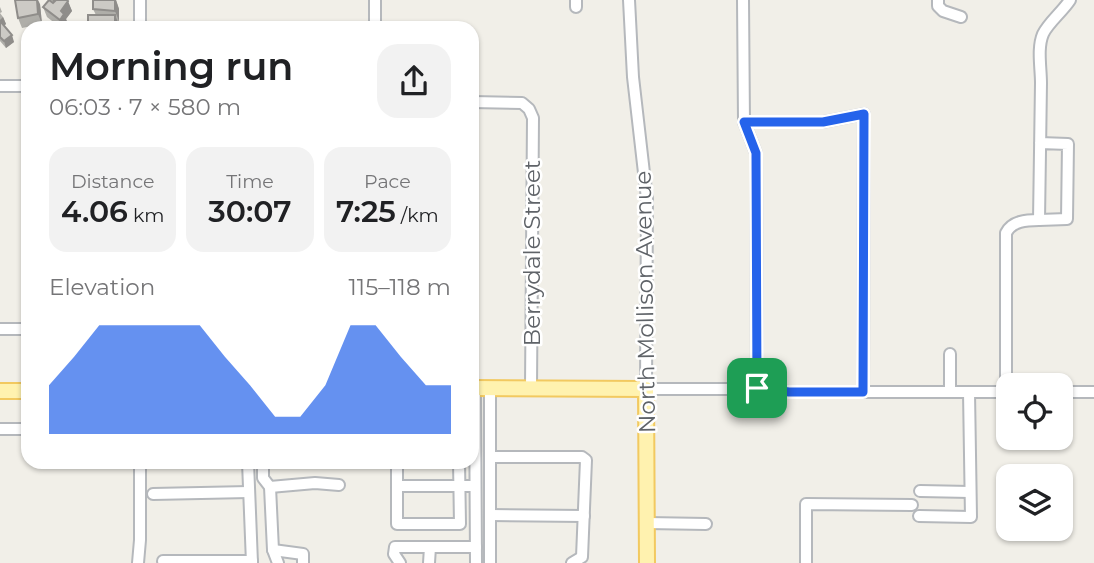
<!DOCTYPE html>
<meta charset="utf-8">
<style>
:root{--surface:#fff;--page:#f2f2f2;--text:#202124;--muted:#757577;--accent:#2563eb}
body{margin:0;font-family:Montserrat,sans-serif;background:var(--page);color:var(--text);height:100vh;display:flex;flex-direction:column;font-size:26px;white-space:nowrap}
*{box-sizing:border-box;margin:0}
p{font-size:23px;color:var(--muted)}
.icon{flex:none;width:38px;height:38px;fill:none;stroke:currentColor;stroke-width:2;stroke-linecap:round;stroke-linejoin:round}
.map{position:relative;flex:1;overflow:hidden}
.drawer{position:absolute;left:21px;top:21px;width:458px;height:448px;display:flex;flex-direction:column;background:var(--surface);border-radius:21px;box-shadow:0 2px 5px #0004}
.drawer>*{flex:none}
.buttons{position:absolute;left:996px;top:373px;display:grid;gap:14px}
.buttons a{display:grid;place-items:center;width:77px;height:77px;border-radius:14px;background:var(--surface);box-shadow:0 2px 5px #0004;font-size:35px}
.pin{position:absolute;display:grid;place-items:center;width:60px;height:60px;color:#fff;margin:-30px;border-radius:14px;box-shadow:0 4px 10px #0006}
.round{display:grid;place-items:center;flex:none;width:74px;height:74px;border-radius:21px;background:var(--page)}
.headline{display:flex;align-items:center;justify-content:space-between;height:119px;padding:0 28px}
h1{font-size:38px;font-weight:600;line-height:52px}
.metrics{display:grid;grid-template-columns:repeat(3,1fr);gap:10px;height:119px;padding:7px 28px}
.metrics div{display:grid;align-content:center;border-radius:18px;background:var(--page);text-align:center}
.metrics b{font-size:30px;font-weight:600}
.metrics small{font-size:19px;font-weight:400}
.metrics p{font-size:19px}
.chart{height:196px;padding:14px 28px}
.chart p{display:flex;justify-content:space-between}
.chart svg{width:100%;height:126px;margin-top:7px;fill:var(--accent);opacity:.7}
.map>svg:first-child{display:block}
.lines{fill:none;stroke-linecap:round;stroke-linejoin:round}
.minor-casing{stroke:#b5b8bc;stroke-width:14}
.major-casing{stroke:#f2c960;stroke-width:18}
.minor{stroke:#fff;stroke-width:10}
.major{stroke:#fff2af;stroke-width:14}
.wall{fill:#afaea9}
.shaded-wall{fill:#8f8d8a}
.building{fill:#cccac5;stroke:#8f8d8a;stroke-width:2}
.route-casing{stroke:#fff;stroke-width:14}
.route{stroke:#2563eb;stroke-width:9}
.labels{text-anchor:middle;stroke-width:5;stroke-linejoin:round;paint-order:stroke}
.street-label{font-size:23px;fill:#5f6368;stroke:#fff}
</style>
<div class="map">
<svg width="1094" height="563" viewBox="0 0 1094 563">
<rect width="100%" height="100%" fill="#f1efe8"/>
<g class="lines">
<defs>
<g id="minor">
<path d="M 140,0 L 140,28"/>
<path d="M 375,0 L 375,28"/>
<path d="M 576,0 L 576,7"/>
<path d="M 629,0 L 633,77 L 647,199 L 646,389 L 757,389 L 789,392 L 1008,392"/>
<path d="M 743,0 L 744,122 L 756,153 L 757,389"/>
<path d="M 938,0 L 938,6 L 943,11 L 961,17"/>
<path d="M 0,86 L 28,86"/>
<path d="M 472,102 L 522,103 L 529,109 L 533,118 L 531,388"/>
<path d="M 744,122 L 823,122 L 864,114 L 863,392"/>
<path d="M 1040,143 L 1068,144 L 1067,219 L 1039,220 C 1040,174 1040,129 1041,83 C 1041,68 1037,48 1043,34 C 1048,23 1063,11 1070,0"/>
<path d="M 0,329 L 28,329"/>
<path d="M 950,354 L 950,392"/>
<path d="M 475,388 L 476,563"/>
<path d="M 490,388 L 490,563"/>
<path d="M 1006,392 L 1006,233 C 1012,221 1026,220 1039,220"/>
<path d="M 1060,392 L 1094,392"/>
<path d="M 0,429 L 28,429"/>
<path d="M 490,457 L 582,457 L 586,460 L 582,557 L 572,563"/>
<path d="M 248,462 L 252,563"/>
<path d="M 263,462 L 263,478 L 270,487 L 273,550 L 278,563"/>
<path d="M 397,462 L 397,524 L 460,524 L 459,462"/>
<path d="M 397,486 L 475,486"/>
<path d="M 270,487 L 315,483 L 339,485"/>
<path d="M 920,491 L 970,492"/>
<path d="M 153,494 L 249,492"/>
<path d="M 490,515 L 584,516"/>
<path d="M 919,516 L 971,517 L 969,392"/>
<path d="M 647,523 L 706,524"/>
<path d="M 273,550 L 303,554 L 303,563"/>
<path d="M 163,561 L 252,561"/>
<path d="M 138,563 L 140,540 L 140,462"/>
<path d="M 400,563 L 394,554 L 395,547 L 476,547"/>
<path d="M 429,563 L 430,547"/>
<path d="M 806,563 L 806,504 L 912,505"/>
</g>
<g id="major">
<path d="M 472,388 L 646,389 L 647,563"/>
<path d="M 0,391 L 28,391"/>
</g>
</defs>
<use href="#minor" class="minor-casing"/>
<use href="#major" class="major-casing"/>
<use href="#minor" class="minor"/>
<use href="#major" class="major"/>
</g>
<g class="wall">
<path d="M 49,0 L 78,0 L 67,0 L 72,11 L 66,19 L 68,24 L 65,28 L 61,28 L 47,17 L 43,7 Z"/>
<path d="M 116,0 L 119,9 L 119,21 L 117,21 L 119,28 L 88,28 L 88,27 L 96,15 L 93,9 Z"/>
<path d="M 40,4 L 42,24 L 22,28 L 18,18 Z"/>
<path d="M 0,7 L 2,12 L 0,13 L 3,17 L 6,24 L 4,26 L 14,42 L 6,48 L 0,41 Z"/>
</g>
<g class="shaded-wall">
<path d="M 37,0 L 38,0 L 40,4 L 42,24 L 38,14 Z"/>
<path d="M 116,0 L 119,9 L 119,21 L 115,11 Z"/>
<path d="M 68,1 L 72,11 L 66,19 L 68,24 L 65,28 L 63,28 L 60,20 L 61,11 Z"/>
<path d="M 115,15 L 119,25 L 119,28 L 117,28 L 115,24 Z"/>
<path d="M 3,17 L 6,24 L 2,27 L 0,20 Z"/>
<path d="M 12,35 L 14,42 L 6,48 L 4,41 Z"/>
</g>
<g class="building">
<path d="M 15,0 L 37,0 L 38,14 L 18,18 Z"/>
<path d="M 49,0 L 53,3 L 55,1 L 53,0 L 67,0 L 68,1 L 61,11 L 64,14 L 60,20 L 43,7 Z"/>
<path d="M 93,0 L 115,0 L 115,11 L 93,9 Z"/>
<path d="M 88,15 L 115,15 L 115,24 L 110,24 L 110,28 L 88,27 Z"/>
<path d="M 0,21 L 12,35 L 4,41 L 0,37 Z"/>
</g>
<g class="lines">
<defs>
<path id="route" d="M 864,114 L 863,392 L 789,392 L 757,388 L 756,153 L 744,122 L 823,122 Z"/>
</defs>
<use href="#route" class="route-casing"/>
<use href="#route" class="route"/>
</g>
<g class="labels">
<g class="street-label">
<text transform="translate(532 253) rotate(-90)" y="8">Berrydale Street</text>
<text transform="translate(645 302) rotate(-91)" y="8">North Mollison Avenue</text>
</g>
</g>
</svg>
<div class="buttons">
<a><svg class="icon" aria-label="locate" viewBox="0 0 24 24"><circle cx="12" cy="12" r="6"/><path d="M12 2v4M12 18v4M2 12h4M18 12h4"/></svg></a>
<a><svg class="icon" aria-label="layers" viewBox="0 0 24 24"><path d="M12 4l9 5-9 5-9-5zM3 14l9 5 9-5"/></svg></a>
</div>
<div class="pin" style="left:757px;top:388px;background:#1e9e55"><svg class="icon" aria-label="arrive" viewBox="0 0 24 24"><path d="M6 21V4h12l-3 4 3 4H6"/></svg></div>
<section class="drawer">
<div class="headline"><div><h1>Morning run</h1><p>06:03 · 7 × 580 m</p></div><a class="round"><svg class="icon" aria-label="share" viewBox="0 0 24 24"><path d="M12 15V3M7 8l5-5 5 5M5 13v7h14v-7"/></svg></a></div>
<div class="metrics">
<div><p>Distance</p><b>4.06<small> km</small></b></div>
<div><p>Time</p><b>30:07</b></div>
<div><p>Pace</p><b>7:25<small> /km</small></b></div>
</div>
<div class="chart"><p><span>Elevation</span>115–118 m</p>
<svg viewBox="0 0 160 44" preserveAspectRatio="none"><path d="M0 44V27L10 17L20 6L30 6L40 6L50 6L60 6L70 17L80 27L90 38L100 38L110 27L120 6L130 6L140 17L150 27L160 27V44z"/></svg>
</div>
</section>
</div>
